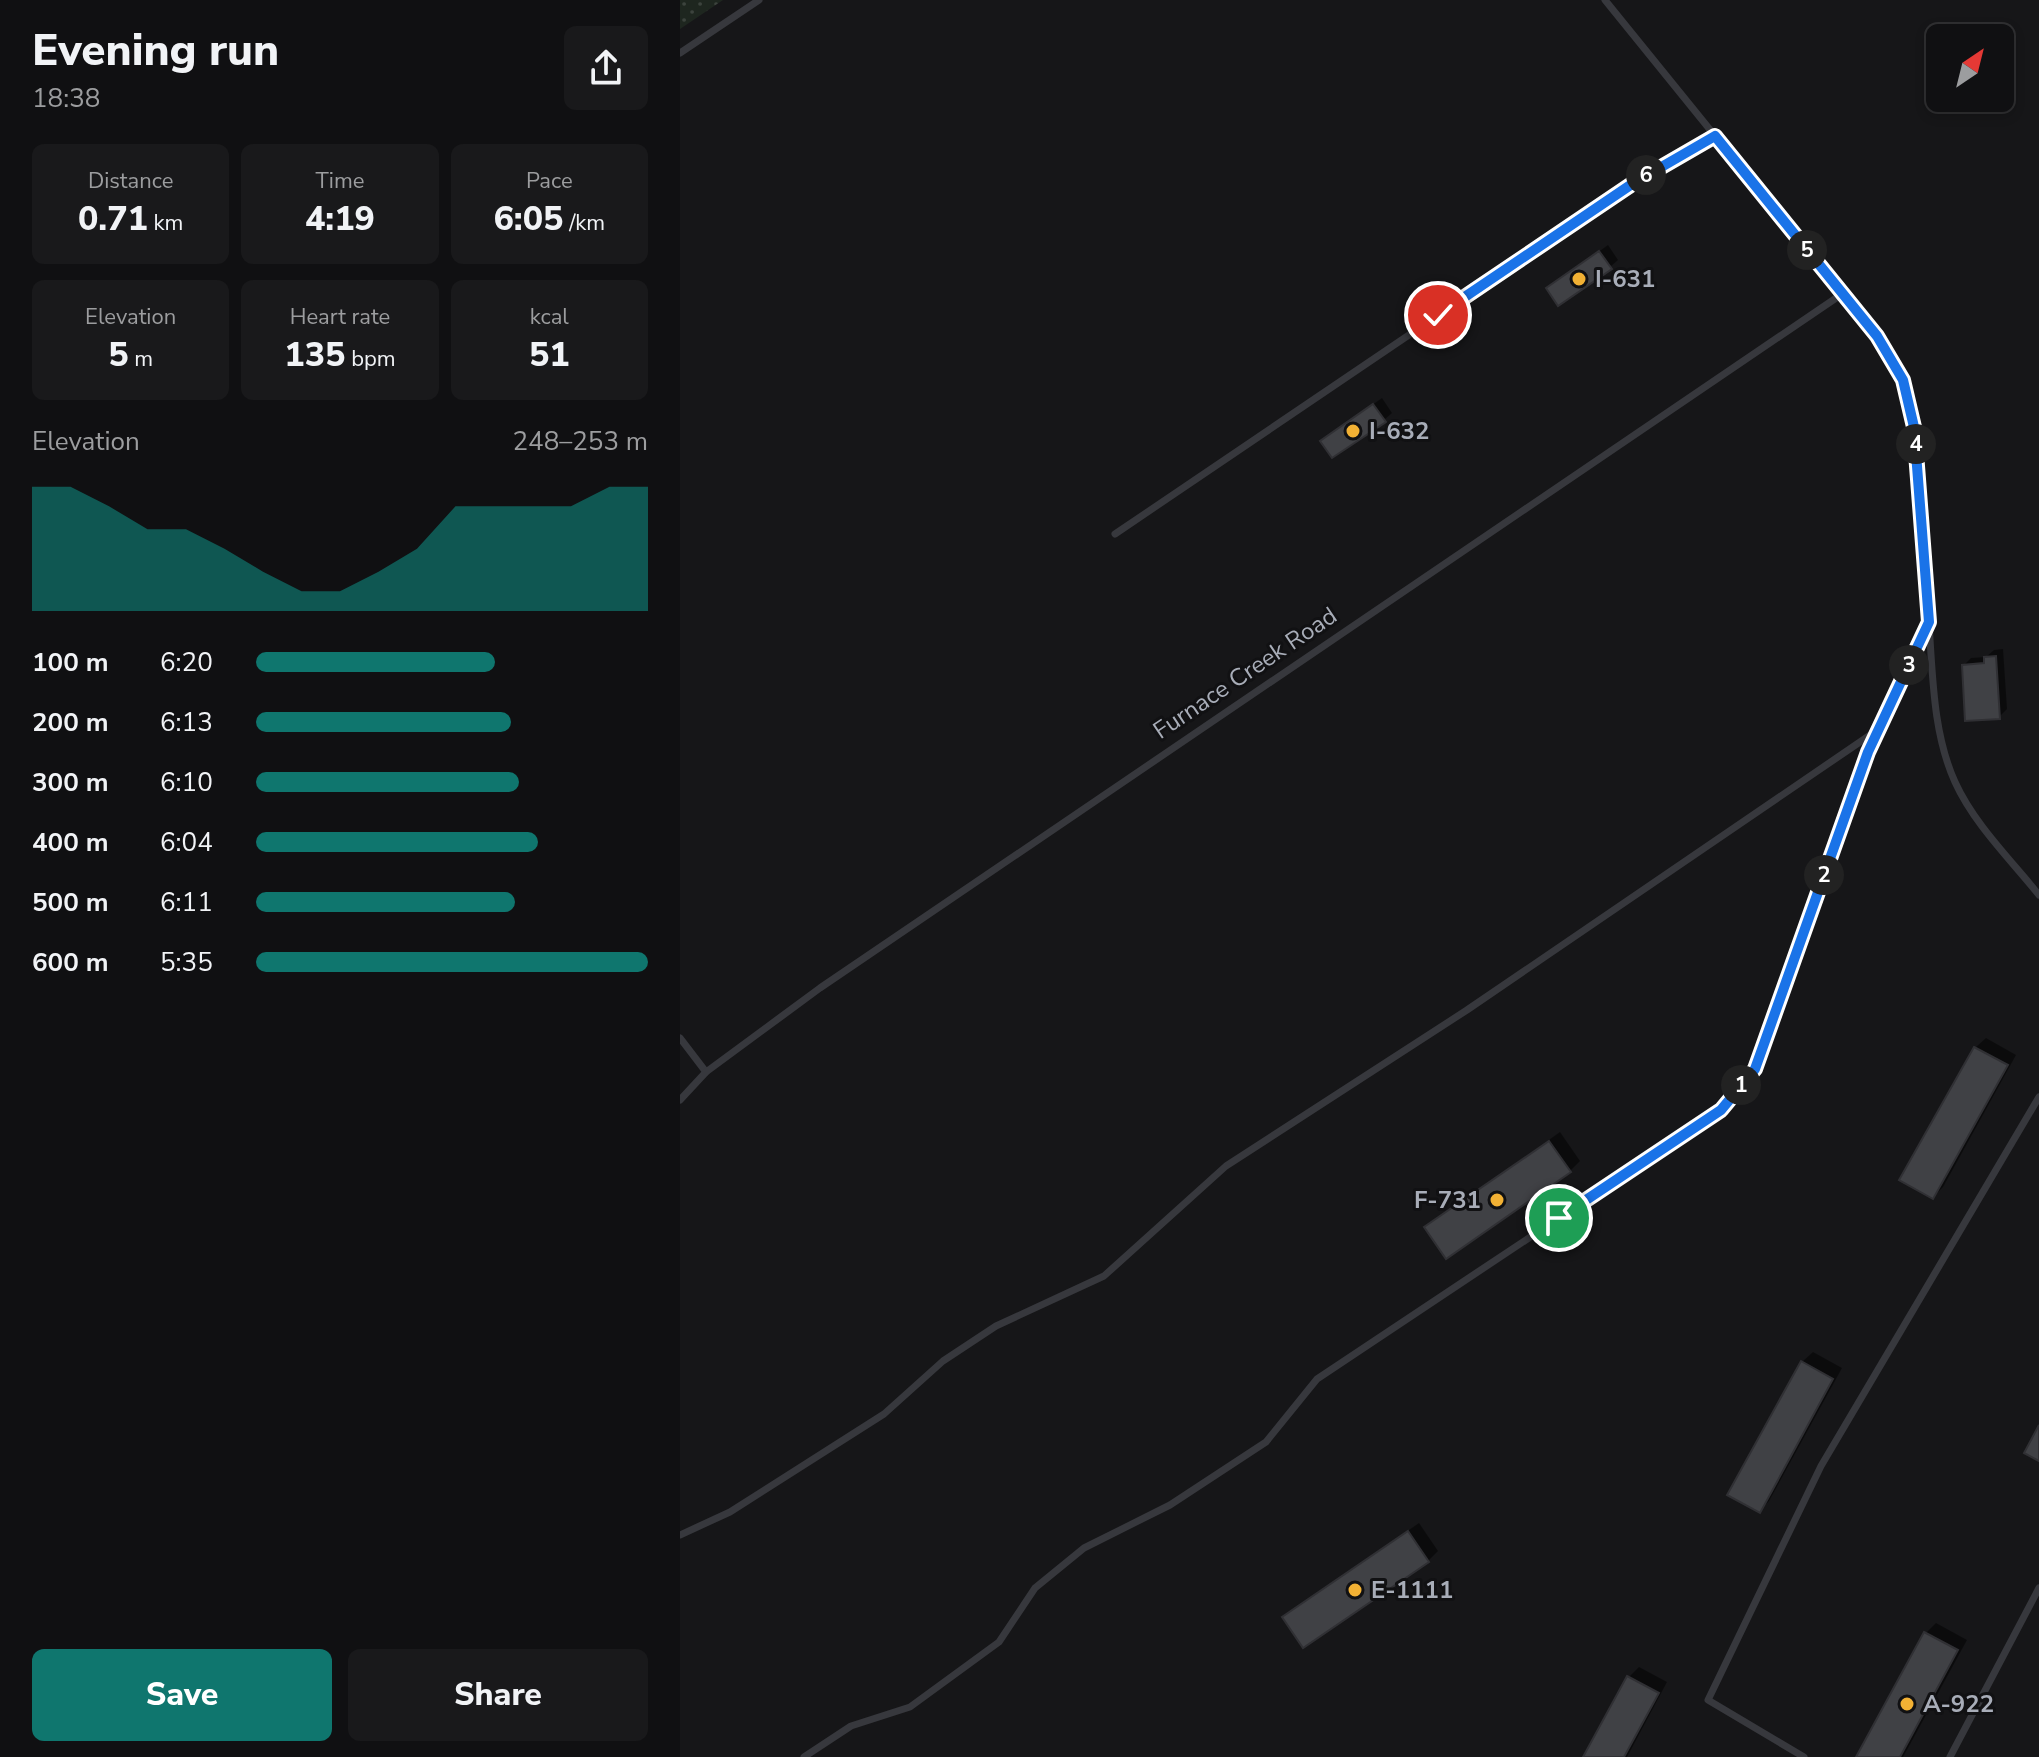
<!DOCTYPE html>
<meta charset="utf-8">
<style>
:root{--surface:#101012;--page:#19191b;--text:#f1f3f6;--muted:#9c9d9f;--line:#303032;--accent:#0f766e}
body{margin:0;font-family:"Nunito Sans",sans-serif;background:var(--page);color:var(--text);height:100vh;display:flex;flex-direction:column;font-size:30px;white-space:nowrap}
*{box-sizing:border-box;margin:0}
p{font-size:26px;color:var(--muted)}
.icon{flex:none;width:44px;height:44px;fill:none;stroke:currentColor;stroke-width:2;stroke-linecap:round;stroke-linejoin:round}
.map{position:relative;flex:1;overflow:hidden}
.details{display:flex;flex-direction:column;background:var(--surface);width:680px}
.details>*{flex:none}
.needle{width:52px;rotate:35deg}
.tools{position:absolute;left:1246px;top:24px;display:grid;gap:16px}
.tools a{display:grid;place-items:center;width:88px;height:88px;border-radius:12px;background:var(--surface);box-shadow:0 4px 12px #0003,0 0 0 2px var(--line);font-size:40px}
.pin{position:absolute;display:grid;place-items:center;width:68px;height:68px;color:#fff;margin:-34px;border:4px solid #fff;border-radius:50%;box-shadow:0 2px 8px #0007}
.km{position:absolute;width:40px;height:40px;margin:-20px;border-radius:50%;background:#222;color:#fff;font-size:22px;line-height:40px;text-align:center}
.round{display:grid;place-items:center;flex:none;width:84px;height:84px;border-radius:12px;background:var(--page)}
.headline{display:flex;align-items:center;justify-content:space-between;height:136px;padding:0 32px}
h1{font-size:44px;font-weight:800;line-height:60px}
.metrics{display:grid;grid-template-columns:repeat(3,1fr);gap:12px;height:136px;padding:8px 32px}
.metrics div{display:grid;align-content:center;border-radius:12px;background:var(--page);text-align:center}
.metrics b{font-size:34px;font-weight:800}
.metrics small{font-size:22px;font-weight:400}
.metrics p{font-size:22px}
.chart{height:224px;padding:16px 32px}
.chart p{display:flex;justify-content:space-between}
.chart svg{width:100%;height:144px;margin-top:8px;fill:var(--accent);opacity:.7}
.button{display:flex;gap:16px;margin-top:auto;padding:16px 32px}
.button a{flex:1;height:92px;border-radius:12px;background:var(--accent);color:#fff;font-size:32px;font-weight:800;line-height:92px;text-align:center}
.button a+a{background:var(--page);color:var(--text)}
ul{padding:0 32px;list-style:none;font-size:26px}
li{display:grid;grid-template-columns:128px 96px 1fr;align-items:center;height:60px}
li i{height:20px;border-radius:10px;background:var(--accent)}
main{display:flex;flex:1;min-height:0}
.map>svg:first-child{display:block}
.park{fill:url(#park-dots)}
.shadow{fill:#0007}
.building{fill:#404145;stroke:#303034;stroke-width:2}
.lines{fill:none;stroke-linecap:round;stroke-linejoin:round}
.lane{stroke:#37383d;stroke-width:7}
.route-casing{stroke:#fff;stroke-width:16}
.route{stroke:#1a73e8;stroke-width:10}
.poi-dot{fill:#f2b134;stroke:#111113;stroke-width:3}
.labels{text-anchor:middle;stroke-width:6;stroke-linejoin:round;paint-order:stroke}
.poi-label{font-size:24px;font-weight:bold;fill:#a8adb8;stroke:#111113;text-anchor:start}
.street-label{font-size:24px;fill:#a8adb8;stroke:#111113}
</style>
<main>
<section class="details">
<div class="headline"><div><h1>Evening run</h1><p>18:38</p></div><a class="round"><svg class="icon" aria-label="share" viewBox="0 0 24 24"><path d="M12 15V3M7 8l5-5 5 5M5 13v7h14v-7"/></svg></a></div>
<div class="metrics">
<div><p>Distance</p><b>0.71<small> km</small></b></div>
<div><p>Time</p><b>4:19</b></div>
<div><p>Pace</p><b>6:05<small> /km</small></b></div>
</div>
<div class="metrics">
<div><p>Elevation</p><b>5<small> m</small></b></div>
<div><p>Heart rate</p><b>135<small> bpm</small></b></div>
<div><p>kcal</p><b>51</b></div>
</div>
<div class="chart"><p><span>Elevation</span>248–253 m</p>
<svg viewBox="0 0 160 44" preserveAspectRatio="none"><path d="M0 44V6L10 6L20 12L30 19L40 19L50 25L60 32L70 38L80 38L90 32L100 25L110 12L120 12L130 12L140 12L150 6L160 6V44z"/></svg>
</div>
<ul>
<li><b>100 m</b>6:20<i style="width:61%"></i></li>
<li><b>200 m</b>6:13<i style="width:65%"></i></li>
<li><b>300 m</b>6:10<i style="width:67%"></i></li>
<li><b>400 m</b>6:04<i style="width:72%"></i></li>
<li><b>500 m</b>6:11<i style="width:66%"></i></li>
<li><b>600 m</b>5:35<i style="width:100%"></i></li>
</ul>
<div class="button"><a>Save</a><a>Share</a></div>
</section>
<div class="map">
<svg width="1359" height="1757" viewBox="0 0 1359 1757">
<defs>
<pattern id="park-dots" width="8" height="8" patternUnits="userSpaceOnUse" patternTransform="scale(2)"><rect width="8" height="8" fill="#1e261f"/><path d="M2 2h.1M6 6h.1" fill="none" stroke="#3c433d" stroke-width="1.8" stroke-linecap="round"/></pattern>
</defs>
<rect width="100%" height="100%" fill="#161618"/>
<path class="park" d="M 0,0 L 43,0 L 0,29 Z"/>
<g class="shadow">
<path d="M 928,245 L 938,260 L 930,267 L 869,288 Z"/>
<path d="M 702,398 L 712,413 L 704,420 L 642,441 Z"/>
<path d="M 1323,649 L 1327,709 L 1319,717 L 1284,665 L 1291,658 L 1306,657 L 1314,650 Z"/>
<path d="M 1306,1038 L 1336,1055 L 1263,1187 L 1253,1197 L 1295,1048 Z"/>
<path d="M 880,1132 L 900,1161 L 890,1171 L 746,1228 Z"/>
<path d="M 1133,1352 L 1162,1368 L 1089,1501 L 1079,1511 L 1122,1362 Z"/>
<path d="M 739,1523 L 758,1551 L 748,1561 L 604,1617 Z"/>
<path d="M 1256,1623 L 1287,1640 L 1223,1757 L 1178,1757 L 1246,1633 Z"/>
<path d="M 959,1667 L 987,1682 L 947,1757 L 905,1757 L 949,1677 Z"/>
</g>
<g class="building">
<path d="M 919,251 L 932,269 L 878,306 L 866,288 Z"/>
<path d="M 693,404 L 706,422 L 652,458 L 640,441 Z"/>
<path d="M 1316,656 L 1320,719 L 1285,721 L 1282,665 L 1304,663 L 1304,657 Z"/>
<path d="M 1294,1047 L 1328,1065 L 1253,1199 L 1219,1180 Z"/>
<path d="M 869,1141 L 891,1172 L 766,1259 L 744,1227 Z"/>
<path d="M 1121,1361 L 1153,1379 L 1080,1513 L 1047,1495 Z"/>
<path d="M 1359,1425 L 1359,1461 L 1344,1453 Z"/>
<path d="M 728,1531 L 749,1562 L 623,1648 L 602,1617 Z"/>
<path d="M 1244,1632 L 1278,1650 L 1220,1757 L 1176,1757 Z"/>
<path d="M 947,1676 L 979,1693 L 944,1757 L 903,1757 Z"/>
</g>
<g class="lines">
<g class="lane">
<path d="M 925,0 L 1197,336 C 1206,351 1219,367 1224,383 C 1248,464 1245,555 1250,639 C 1253,686 1255,738 1275,782 C 1294,824 1331,860 1359,895"/>
<path d="M 0,53 L 79,0"/>
<path d="M 435,534 L 952,184 L 1035,136"/>
<path d="M 0,1038 L 26,1072"/>
<path d="M 0,1100 L 26,1072 L 140,988 L 1162,294"/>
<path d="M 0,1535 L 50,1512 L 204,1414 L 263,1361 L 316,1326 L 424,1276 L 546,1166 L 787,1010 L 1199,729"/>
<path d="M 124,1757 L 171,1726 L 230,1707 L 319,1642 L 355,1588 L 404,1548 L 490,1505 L 586,1442 L 637,1379 L 1041,1110 L 1075,1069 L 1188,752 L 1249,622"/>
<path d="M 1124,1757 L 1028,1700 L 1141,1466 L 1359,1097"/>
<path d="M 1270,1757 L 1359,1588"/>
</g>
</g>
<g class="lines">
<defs>
<path id="route" d="M 758,315 L 952,184 L 1035,136 L 1197,336 L 1223,380 L 1234,427 L 1249,622 L 1188,752 L 1075,1069 L 1041,1110 L 879,1218"/>
</defs>
<use href="#route" class="route-casing"/>
<use href="#route" class="route"/>
</g>
<g class="poi-dot">
<circle cx="899" cy="279" r="8"/>
<circle cx="673" cy="431" r="8"/>
<circle cx="817" cy="1200" r="8"/>
<circle cx="675" cy="1590" r="8"/>
<circle cx="1227" cy="1704" r="8"/>
</g>
<g class="labels">
<g class="poi-label">
<text x="915" y="287">I-631</text>
<text x="689" y="439">I-632</text>
<text x="801" y="1208" text-anchor="end">F-731</text>
<text x="691" y="1598">E-1111</text>
<text x="1243" y="1712">A-922</text>
</g>
<g class="street-label">
<text transform="translate(565 673) rotate(-34)" y="8">Furnace Creek Road</text>
</g>
</g>
</svg>
<div class="tools">
<a><svg class="needle" viewBox="-14 -14 28 28"><path d="M0-13l5 13h-10z" fill="#e53935"/><path d="M0 13l5-13h-10z" fill="#9c9d9f"/></svg></a>
</div>
<div class="pin" style="left:879px;top:1218px;background:#1e9e55"><svg class="icon" aria-label="arrive" viewBox="0 0 24 24"><path d="M6 21V4h12l-3 4 3 4H6"/></svg></div>
<div class="pin" style="left:758px;top:315px;background:#d93025"><svg class="icon" aria-label="check" viewBox="0 0 24 24"><path d="M5 12l5 5 9-10"/></svg></div>
<b class="km" style="left:1061px;top:1085px">1</b>
<b class="km" style="left:1144px;top:875px">2</b>
<b class="km" style="left:1229px;top:665px">3</b>
<b class="km" style="left:1236px;top:444px">4</b>
<b class="km" style="left:1127px;top:250px">5</b>
<b class="km" style="left:966px;top:175px">6</b>
</div>
</main>
